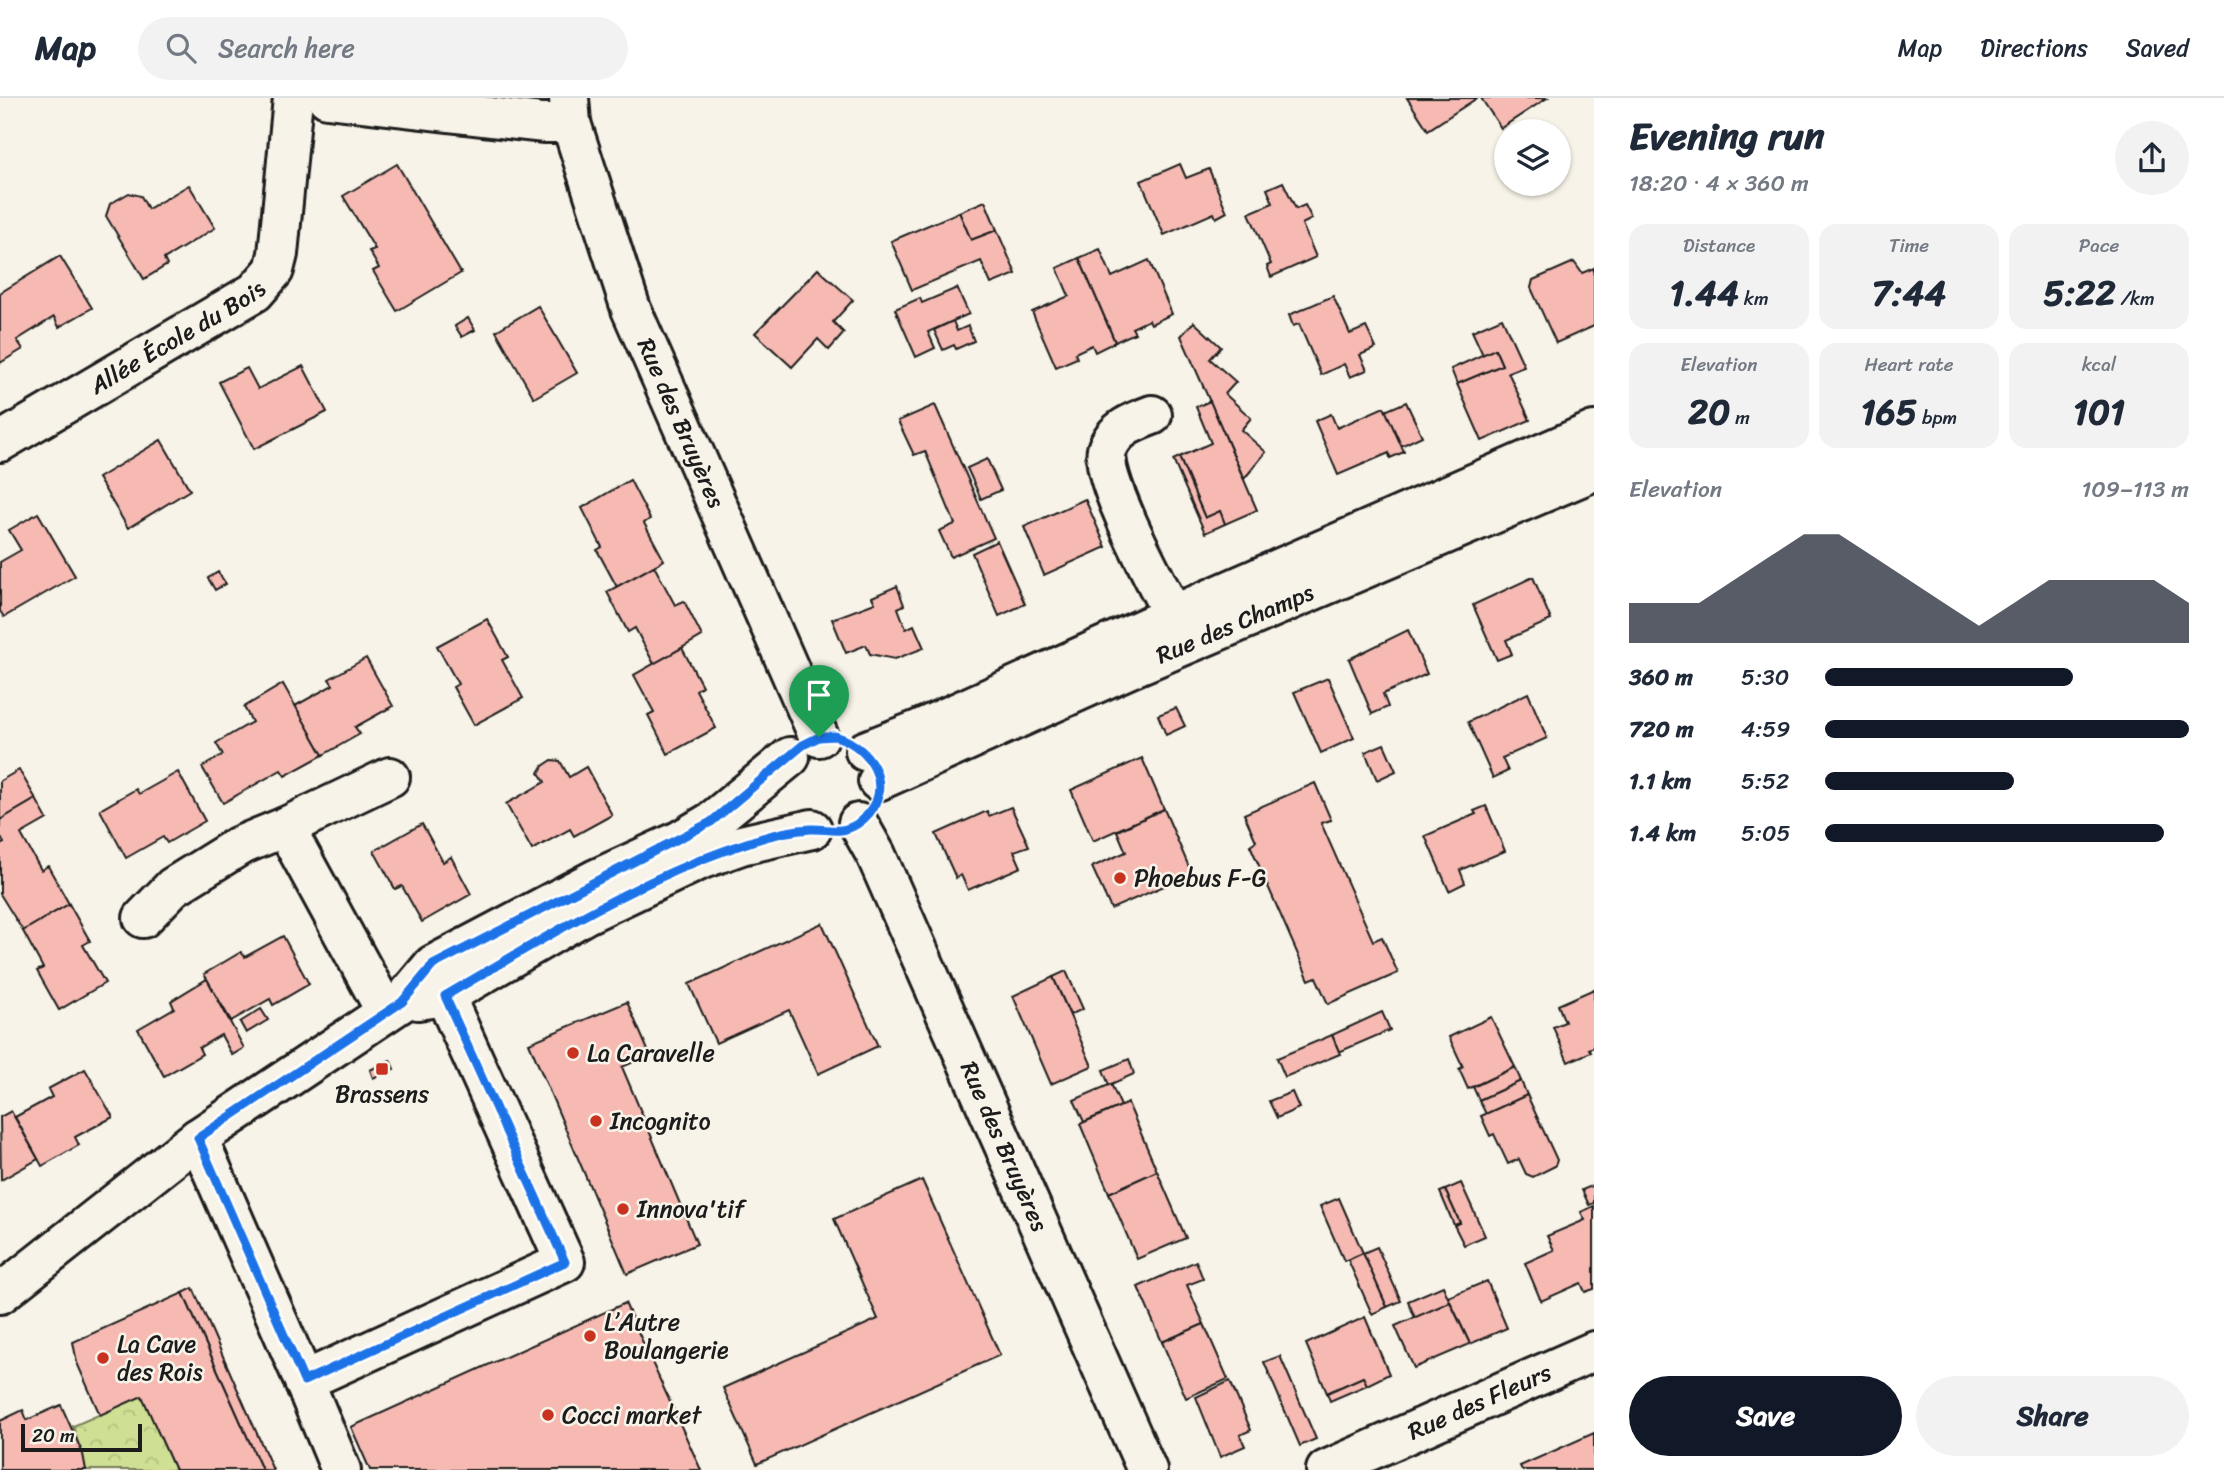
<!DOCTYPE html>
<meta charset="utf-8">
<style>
:root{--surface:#fff;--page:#f2f2f3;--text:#1f2937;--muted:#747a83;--line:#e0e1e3;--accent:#111827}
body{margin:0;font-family:Sriracha,sans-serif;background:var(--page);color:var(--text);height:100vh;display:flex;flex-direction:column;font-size:26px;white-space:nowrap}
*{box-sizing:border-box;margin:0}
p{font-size:23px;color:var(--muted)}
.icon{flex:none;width:38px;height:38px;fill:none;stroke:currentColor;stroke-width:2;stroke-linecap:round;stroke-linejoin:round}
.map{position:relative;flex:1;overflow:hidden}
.panel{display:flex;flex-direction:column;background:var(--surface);width:630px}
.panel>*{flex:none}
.fabs{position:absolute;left:1494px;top:21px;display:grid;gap:14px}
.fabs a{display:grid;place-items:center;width:77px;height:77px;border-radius:50%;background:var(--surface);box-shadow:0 2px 5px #0004;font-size:35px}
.scale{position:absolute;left:21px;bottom:18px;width:121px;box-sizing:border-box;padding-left:7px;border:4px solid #1c1c1c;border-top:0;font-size:19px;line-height:24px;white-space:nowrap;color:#1c1c1c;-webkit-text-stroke:5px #f7f3e8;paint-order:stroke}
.pin{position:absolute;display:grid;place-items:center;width:60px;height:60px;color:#fff;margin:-72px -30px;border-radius:50% 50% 50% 0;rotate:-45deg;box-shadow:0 0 7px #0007}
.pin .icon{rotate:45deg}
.round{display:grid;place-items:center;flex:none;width:74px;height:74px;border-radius:37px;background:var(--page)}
.headline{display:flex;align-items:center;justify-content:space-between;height:119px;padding:0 35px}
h1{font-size:38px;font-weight:700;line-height:52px}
.stats{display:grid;grid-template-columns:repeat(3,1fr);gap:10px;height:119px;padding:7px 35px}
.stats div{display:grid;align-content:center;border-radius:18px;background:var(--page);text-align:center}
.stats b{font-size:35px;font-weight:700}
.stats small{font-size:19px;font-weight:400}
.stats p{font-size:19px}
.chart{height:196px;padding:14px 35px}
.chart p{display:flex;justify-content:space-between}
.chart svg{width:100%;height:126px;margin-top:7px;fill:var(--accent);opacity:.7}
.cta{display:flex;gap:14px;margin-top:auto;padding:14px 35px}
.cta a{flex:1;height:80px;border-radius:42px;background:var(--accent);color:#fff;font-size:28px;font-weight:700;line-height:80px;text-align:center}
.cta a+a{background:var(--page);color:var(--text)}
ul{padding:0 35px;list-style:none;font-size:23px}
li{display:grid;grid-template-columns:112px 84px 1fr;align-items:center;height:52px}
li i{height:18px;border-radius:9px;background:var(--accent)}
header{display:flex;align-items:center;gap:42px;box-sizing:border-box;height:98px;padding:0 35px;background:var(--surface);border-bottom:2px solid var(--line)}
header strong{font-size:33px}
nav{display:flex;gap:38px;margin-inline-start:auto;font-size:24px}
.search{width:490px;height:63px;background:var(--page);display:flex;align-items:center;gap:18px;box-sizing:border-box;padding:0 24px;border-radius:38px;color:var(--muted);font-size:26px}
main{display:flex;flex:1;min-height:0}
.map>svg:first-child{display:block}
.park{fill:url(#park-crowns);stroke:#767e58;stroke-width:2}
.building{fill:#f6bab3;stroke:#1c1c1c;stroke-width:2}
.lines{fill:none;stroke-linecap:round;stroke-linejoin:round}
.minor-casing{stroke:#1c1c1c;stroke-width:44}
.minor{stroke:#f7f3e8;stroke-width:38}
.route-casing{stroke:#fff;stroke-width:14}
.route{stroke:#1a73e8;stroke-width:9}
.poi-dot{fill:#c8321e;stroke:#f7f3e8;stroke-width:2.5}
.labels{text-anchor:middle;stroke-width:5;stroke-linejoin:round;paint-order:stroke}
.street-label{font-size:24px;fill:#1c1c1c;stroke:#f7f3e8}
.poi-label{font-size:24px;fill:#1c1c1c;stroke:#f7f3e8;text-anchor:start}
</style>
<header>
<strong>Map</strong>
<div class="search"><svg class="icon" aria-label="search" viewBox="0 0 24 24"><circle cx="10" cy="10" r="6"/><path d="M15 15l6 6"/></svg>Search here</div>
<nav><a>Map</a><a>Directions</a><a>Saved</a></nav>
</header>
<main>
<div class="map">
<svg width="1594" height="1372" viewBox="0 0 1594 1372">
<defs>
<pattern id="park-crowns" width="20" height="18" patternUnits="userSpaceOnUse" patternTransform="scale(1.75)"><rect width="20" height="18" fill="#cfdf93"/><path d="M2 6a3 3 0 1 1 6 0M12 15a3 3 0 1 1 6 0" fill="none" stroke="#b1bf7e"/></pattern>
</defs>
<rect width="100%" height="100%" fill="#f7f3e8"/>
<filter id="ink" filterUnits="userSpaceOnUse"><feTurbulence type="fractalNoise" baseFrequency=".0143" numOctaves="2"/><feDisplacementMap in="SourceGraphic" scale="14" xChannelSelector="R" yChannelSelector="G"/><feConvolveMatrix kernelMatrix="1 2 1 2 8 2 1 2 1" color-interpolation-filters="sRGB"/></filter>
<g filter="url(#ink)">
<path class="park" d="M 142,1298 L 175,1372 L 86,1372 L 73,1328 Z"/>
<g class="building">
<path d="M 1407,0 L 1477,0 L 1428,32 Z"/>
<path d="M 1481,0 L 1547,0 L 1501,30 Z"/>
<path d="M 397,66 L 461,175 L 397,213 L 373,173 L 379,170 L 369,153 L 375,151 L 343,98 Z"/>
<path d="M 1180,66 L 1186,80 L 1209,71 L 1227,114 L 1216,120 L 1214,115 L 1164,137 L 1141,83 Z"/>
<path d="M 1283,84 L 1296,111 L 1305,107 L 1312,121 L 1302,126 L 1316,159 L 1271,179 L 1267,168 L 1271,166 L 1249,115 L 1273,105 L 1267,91 Z"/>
<path d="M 189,87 L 215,130 L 164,161 L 167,167 L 144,181 L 106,118 L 110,106 L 129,95 L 141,98 L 148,111 Z"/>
<path d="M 985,103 L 997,132 L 971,142 L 959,114 Z"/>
<path d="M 959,114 L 971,142 L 997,132 L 1016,176 L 991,186 L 981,163 L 912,192 L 891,143 Z"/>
<path d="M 1100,151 L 1112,179 L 1149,162 L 1172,216 L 1151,226 L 1149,222 L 1132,230 L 1135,235 L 1115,244 L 1079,160 Z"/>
<path d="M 60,158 L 92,210 L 59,229 L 54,219 L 17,242 L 23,251 L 0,265 L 0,195 Z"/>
<path d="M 1079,160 L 1115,244 L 1095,254 L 1092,247 L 1075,255 L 1077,260 L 1056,269 L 1032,214 L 1069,198 L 1057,170 Z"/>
<path d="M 1574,164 L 1582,175 L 1594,170 L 1594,228 L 1556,245 L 1531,190 L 1533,182 Z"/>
<path d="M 818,171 L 853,202 L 833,224 L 844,235 L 829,252 L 818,241 L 792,269 L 755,235 Z"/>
<path d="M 957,190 L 969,216 L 928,234 L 935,250 L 916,259 L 895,211 L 920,200 L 922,205 Z"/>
<path d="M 1333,198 L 1350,236 L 1366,229 L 1376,250 L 1360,257 L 1367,272 L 1350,279 L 1344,266 L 1321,277 L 1299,226 L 1293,228 L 1289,217 Z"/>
<path d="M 538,208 L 577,275 L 534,300 L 496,233 Z"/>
<path d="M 468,220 L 475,232 L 462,239 L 455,228 Z"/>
<path d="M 1502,220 L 1524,268 L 1508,274 L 1530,322 L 1482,343 L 1457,286 L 1502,267 L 1495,251 L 1483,257 L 1472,233 Z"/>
<path d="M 953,223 L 957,233 L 968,228 L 974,243 L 956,251 L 954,247 L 943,252 L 934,232 Z"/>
<path d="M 1194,224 L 1221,249 L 1210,261 L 1236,284 L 1225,296 L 1251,320 L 1241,332 L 1266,354 L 1244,381 L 1181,238 Z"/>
<path d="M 1495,251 L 1502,267 L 1457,286 L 1451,271 Z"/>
<path d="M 303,268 L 327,314 L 254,351 L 219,284 L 247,270 L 258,291 Z"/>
<path d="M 1210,303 L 1257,412 L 1225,426 L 1220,413 L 1205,420 L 1179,359 L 1211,345 L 1196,309 Z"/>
<path d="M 1406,304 L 1422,338 L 1401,348 L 1385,313 Z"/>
<path d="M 935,307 L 994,440 L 951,459 L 939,433 L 955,426 L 925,353 L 914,357 L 898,323 Z"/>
<path d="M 1384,309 L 1404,354 L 1390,360 L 1389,355 L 1338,377 L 1315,323 L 1331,316 L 1337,330 Z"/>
<path d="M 161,342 L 190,392 L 128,430 L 98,380 Z"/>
<path d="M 1179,359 L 1205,420 L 1220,413 L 1225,426 L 1205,435 L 1173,362 Z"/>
<path d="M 987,361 L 1001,392 L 981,401 L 967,370 Z"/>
<path d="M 630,382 L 650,421 L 644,425 L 664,462 L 617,489 L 597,452 L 602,449 L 582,410 Z"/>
<path d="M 1085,401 L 1106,449 L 1044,477 L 1024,429 Z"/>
<path d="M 38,415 L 75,478 L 4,519 L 0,513 L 0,464 L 21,452 L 9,432 Z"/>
<path d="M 997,443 L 1025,506 L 999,518 L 972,455 Z"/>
<path d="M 654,468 L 675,507 L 684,503 L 702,538 L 654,566 L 635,530 L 628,534 L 607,494 Z"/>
<path d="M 218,474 L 226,486 L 215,492 L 208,480 Z"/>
<path d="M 1533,479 L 1551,522 L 1506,542 L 1512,556 L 1497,562 L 1473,507 Z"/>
<path d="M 897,488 L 904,507 L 898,510 L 906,531 L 914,527 L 924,550 L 895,561 L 870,556 L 866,547 L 846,555 L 832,521 L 875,505 L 872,499 Z"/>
<path d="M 487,521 L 508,559 L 502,562 L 523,600 L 474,627 L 453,589 L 458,586 L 437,548 Z"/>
<path d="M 1408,532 L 1427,576 L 1383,596 L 1388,609 L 1372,616 L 1349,561 Z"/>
<path d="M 682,550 L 702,588 L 696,592 L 716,630 L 668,656 L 648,617 L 654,614 L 634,577 Z"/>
<path d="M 366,560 L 393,608 L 355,629 L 360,636 L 323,657 L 295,608 L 333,587 L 329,581 Z"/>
<path d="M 1328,580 L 1354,640 L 1321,655 L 1294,594 Z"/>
<path d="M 283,586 L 323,657 L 285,678 L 281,672 L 223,705 L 202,669 L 223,657 L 216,645 L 252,624 L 244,609 Z"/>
<path d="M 1528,595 L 1547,640 L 1502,660 L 1508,673 L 1493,680 L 1468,624 Z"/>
<path d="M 1176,610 L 1185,628 L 1166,637 L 1158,617 Z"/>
<path d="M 1384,646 L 1396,673 L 1377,682 L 1365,654 Z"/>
<path d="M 1142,660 L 1164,711 L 1093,743 L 1071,692 Z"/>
<path d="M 552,662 L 560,663 L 569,679 L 586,669 L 612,717 L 574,738 L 570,731 L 532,752 L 506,706 L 545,684 L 539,675 L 543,668 Z"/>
<path d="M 19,672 L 36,701 L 0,722 L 0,683 Z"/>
<path d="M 178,674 L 205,723 L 167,745 L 163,739 L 126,760 L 100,712 L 136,691 L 139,696 Z"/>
<path d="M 1315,685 L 1331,722 L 1321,725 L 1373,843 L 1382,839 L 1398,875 L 1328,906 L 1316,879 L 1309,882 L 1250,747 L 1256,743 L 1244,716 Z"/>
<path d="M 36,701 L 47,721 L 21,736 L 41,772 L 48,768 L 69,806 L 23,833 L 0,796 L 0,747 L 4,745 L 0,738 L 0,722 Z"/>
<path d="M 1486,708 L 1505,753 L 1460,772 L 1465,785 L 1449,793 L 1425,738 L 1476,716 L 1474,713 Z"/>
<path d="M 1011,709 L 1029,748 L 1014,753 L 1021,769 L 968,792 L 961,777 L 956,780 L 936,736 L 987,713 L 989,718 Z"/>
<path d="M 1164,711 L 1192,776 L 1111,811 L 1092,769 L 1126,754 L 1117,733 Z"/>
<path d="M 422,726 L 443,764 L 451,759 L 471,796 L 422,824 L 402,788 L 395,791 L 374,753 Z"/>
<path d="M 69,806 L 90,843 L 83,847 L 105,885 L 59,912 L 37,873 L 43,870 L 23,833 Z"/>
<path d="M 822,825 L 878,948 L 818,976 L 789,912 L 716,945 L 689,886 Z"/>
<path d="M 283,838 L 309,886 L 273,907 L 270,901 L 231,923 L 204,876 L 241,854 L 245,859 Z"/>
<path d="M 1066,873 L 1083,911 L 1070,917 L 1053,879 Z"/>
<path d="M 1053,879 L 1092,968 L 1051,986 L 1013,898 Z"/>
<path d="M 207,881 L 244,950 L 232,957 L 221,937 L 199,950 L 202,956 L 164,978 L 138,931 L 174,910 L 171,903 Z"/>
<path d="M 1594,891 L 1594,949 L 1589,951 L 1591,954 L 1568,964 L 1553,929 L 1565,924 L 1558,907 Z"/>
<path d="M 627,904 L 650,957 L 622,969 L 697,1146 L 627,1176 L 529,945 Z"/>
<path d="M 261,911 L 268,922 L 246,935 L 240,924 Z"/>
<path d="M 1382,914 L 1390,932 L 1339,954 L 1332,937 Z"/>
<path d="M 1491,919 L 1515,969 L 1468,991 L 1459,971 L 1463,969 L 1449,939 Z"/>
<path d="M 1332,937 L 1340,956 L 1285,979 L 1277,960 Z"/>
<path d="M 1129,961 L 1134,976 L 1109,987 L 1103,972 Z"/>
<path d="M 390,962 L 394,971 L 373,980 L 370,972 Z"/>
<path d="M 1515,969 L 1521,983 L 1479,1002 L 1473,989 Z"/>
<path d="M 85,971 L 113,1019 L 75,1039 L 79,1047 L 42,1068 L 15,1019 L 52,999 L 48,991 Z"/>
<path d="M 1521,983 L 1527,997 L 1486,1016 L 1479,1002 Z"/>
<path d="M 1111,986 L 1121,1008 L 1084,1024 L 1074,1002 Z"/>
<path d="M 1292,994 L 1299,1010 L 1277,1020 L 1269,1003 Z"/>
<path d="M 1527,997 L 1557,1062 L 1555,1068 L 1533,1079 L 1526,1076 L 1519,1061 L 1508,1066 L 1494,1036 L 1490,1038 L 1481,1018 Z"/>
<path d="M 1128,1005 L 1157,1073 L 1109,1095 L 1080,1026 Z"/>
<path d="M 11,1013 L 38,1061 L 1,1082 L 0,1019 Z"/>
<path d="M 1157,1073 L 1186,1140 L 1137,1161 L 1109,1095 Z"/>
<path d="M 922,1082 L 1000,1257 L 757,1366 L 723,1290 L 878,1221 L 834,1121 Z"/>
<path d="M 1461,1085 L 1485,1138 L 1464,1147 L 1454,1127 L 1460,1125 L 1445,1092 Z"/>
<path d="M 1594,1087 L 1594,1105 L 1589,1107 L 1582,1092 Z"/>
<path d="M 1445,1092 L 1460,1125 L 1454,1127 L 1440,1094 Z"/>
<path d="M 1339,1100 L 1363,1155 L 1344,1163 L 1320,1108 Z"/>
<path d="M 1594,1108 L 1594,1191 L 1585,1194 L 1581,1185 L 1541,1203 L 1525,1165 L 1554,1152 L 1547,1138 L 1585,1122 L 1581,1114 Z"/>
<path d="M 1377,1149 L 1401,1203 L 1387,1209 L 1363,1155 Z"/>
<path d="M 1363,1155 L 1387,1209 L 1372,1216 L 1348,1162 Z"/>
<path d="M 1196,1163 L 1203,1181 L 1187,1187 L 1204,1226 L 1162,1244 L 1138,1189 Z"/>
<path d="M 1487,1183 L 1507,1230 L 1470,1246 L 1448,1199 Z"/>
<path d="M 1443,1188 L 1450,1204 L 1415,1220 L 1408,1203 Z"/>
<path d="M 193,1190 L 273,1372 L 262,1372 L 183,1195 Z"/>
<path d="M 183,1195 L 262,1372 L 175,1372 L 142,1298 L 100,1317 L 77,1265 L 73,1244 Z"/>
<path d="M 1450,1204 L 1470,1246 L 1414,1270 L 1395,1228 Z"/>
<path d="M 625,1205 L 701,1372 L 370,1372 L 351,1329 Z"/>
<path d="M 1365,1219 L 1389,1276 L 1367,1287 L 1363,1279 L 1327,1295 L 1306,1246 Z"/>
<path d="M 1204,1226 L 1228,1281 L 1186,1300 L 1162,1244 Z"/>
<path d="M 1280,1258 L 1316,1341 L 1300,1348 L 1264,1264 Z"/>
<path d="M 1363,1279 L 1367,1287 L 1330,1303 L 1327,1295 Z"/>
<path d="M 1230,1283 L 1251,1332 L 1240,1337 L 1245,1348 L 1220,1359 L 1196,1299 Z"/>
<path d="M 61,1307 L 83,1356 L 86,1372 L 0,1372 L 0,1323 L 23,1312 L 27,1322 Z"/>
<path d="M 1594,1335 L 1594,1372 L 1522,1372 L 1520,1368 Z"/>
</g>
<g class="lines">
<defs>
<g id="minor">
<path d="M 327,0 L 543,25 L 571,25"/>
<path id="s1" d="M 569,0 L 571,25 L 631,211 L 819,639"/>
<path d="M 1152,317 C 1133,324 1114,331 1107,352 C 1099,379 1158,487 1173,517"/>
<path id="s2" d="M 0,344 L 255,194 L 274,172 L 278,156 L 293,0"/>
<path d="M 865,653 L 916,633 L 1173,517 L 1594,333"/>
<path id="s3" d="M 878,683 L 1126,572 L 1594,373"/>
<path id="s4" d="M 858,725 L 876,757 L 1147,1372"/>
<path d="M 143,820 L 173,789 L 239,748 L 285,729"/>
<path d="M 418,902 L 445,898 L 586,816 L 702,761 L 741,747 L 812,731"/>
<path d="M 386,914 L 285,729 L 390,679"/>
<path d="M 198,1040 L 304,1283 L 565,1164 L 445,898"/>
<path d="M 0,1196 L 198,1040 L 402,904 L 433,867 L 596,781 L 679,743 L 711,724 L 790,659"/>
<path d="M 304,1283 L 341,1372"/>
<path id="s5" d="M 1326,1372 L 1594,1253"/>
</g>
</defs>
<use href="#minor" class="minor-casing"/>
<use href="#minor" class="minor"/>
</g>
</g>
<g class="lines" filter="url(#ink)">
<defs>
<path id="route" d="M 835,638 C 876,650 898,698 857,726 C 840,737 828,730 811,731 C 789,732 760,740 738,748 C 635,783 539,843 445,898 L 565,1164 L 304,1283 L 198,1040 L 402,904 L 433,867 L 711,724 L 803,647 L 819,639 Z"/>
</defs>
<use href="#route" class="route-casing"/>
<use href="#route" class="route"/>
</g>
<g class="poi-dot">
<circle cx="1120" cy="780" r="7"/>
<circle cx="573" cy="955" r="7"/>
<rect x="375" y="964" width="14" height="14" rx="3.5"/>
<circle cx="596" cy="1023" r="7"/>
<circle cx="623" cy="1111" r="7"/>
<circle cx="590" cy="1238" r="7"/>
<circle cx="103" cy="1260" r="7"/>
<circle cx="548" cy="1317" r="7"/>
</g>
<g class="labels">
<g class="street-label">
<text dy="8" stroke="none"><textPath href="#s2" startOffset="206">Allée École du Bois</textPath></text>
<text dy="8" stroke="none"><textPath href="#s1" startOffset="345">Rue des Bruyères</textPath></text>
<text dy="8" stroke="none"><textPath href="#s3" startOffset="390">Rue des Champs</textPath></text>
<text dy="8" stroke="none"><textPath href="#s4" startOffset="355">Rue des Bruyères</textPath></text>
<text dy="8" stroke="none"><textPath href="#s5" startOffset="168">Rue des Fleurs</textPath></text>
</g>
<g class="poi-label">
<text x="1134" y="788">Phoebus F-G</text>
<text x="587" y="963">La Caravelle</text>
<text x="382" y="1004" text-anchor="middle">Brassens</text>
<text x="610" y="1031">Incognito</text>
<text x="637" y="1119">Innova'tif</text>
<text x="604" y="1232">L’Autre<tspan x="604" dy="28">Boulangerie</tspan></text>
<text x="117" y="1254">La Cave<tspan x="117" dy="28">des Rois</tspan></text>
<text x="562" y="1325">Cocci market</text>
</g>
</g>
</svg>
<div class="fabs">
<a><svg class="icon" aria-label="layers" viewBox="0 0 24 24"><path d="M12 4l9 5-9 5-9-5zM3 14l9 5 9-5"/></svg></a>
</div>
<div class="scale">20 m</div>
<div class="pin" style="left:819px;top:639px;background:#1e9e55"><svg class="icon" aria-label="arrive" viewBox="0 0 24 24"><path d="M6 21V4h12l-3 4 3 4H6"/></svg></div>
</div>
<section class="panel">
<div class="headline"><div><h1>Evening run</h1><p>18:20 · 4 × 360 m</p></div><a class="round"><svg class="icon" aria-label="share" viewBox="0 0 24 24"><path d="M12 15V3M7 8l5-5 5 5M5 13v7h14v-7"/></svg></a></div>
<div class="stats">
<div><p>Distance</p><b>1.44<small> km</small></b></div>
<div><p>Time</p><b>7:44</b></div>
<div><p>Pace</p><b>5:22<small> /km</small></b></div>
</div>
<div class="stats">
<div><p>Elevation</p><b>20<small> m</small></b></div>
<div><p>Heart rate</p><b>165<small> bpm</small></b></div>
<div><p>kcal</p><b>101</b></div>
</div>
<div class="chart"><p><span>Elevation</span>109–113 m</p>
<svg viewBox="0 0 160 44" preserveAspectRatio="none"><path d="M0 44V30L10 30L20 30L30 22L40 14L50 6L60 6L70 14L80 22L90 30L100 38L110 30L120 22L130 22L140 22L150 22L160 30V44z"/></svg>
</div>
<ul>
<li><b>360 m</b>5:30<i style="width:68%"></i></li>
<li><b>720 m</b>4:59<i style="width:100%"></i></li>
<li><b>1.1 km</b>5:52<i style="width:52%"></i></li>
<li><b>1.4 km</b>5:05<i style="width:93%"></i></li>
</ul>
<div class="cta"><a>Save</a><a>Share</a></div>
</section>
</main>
